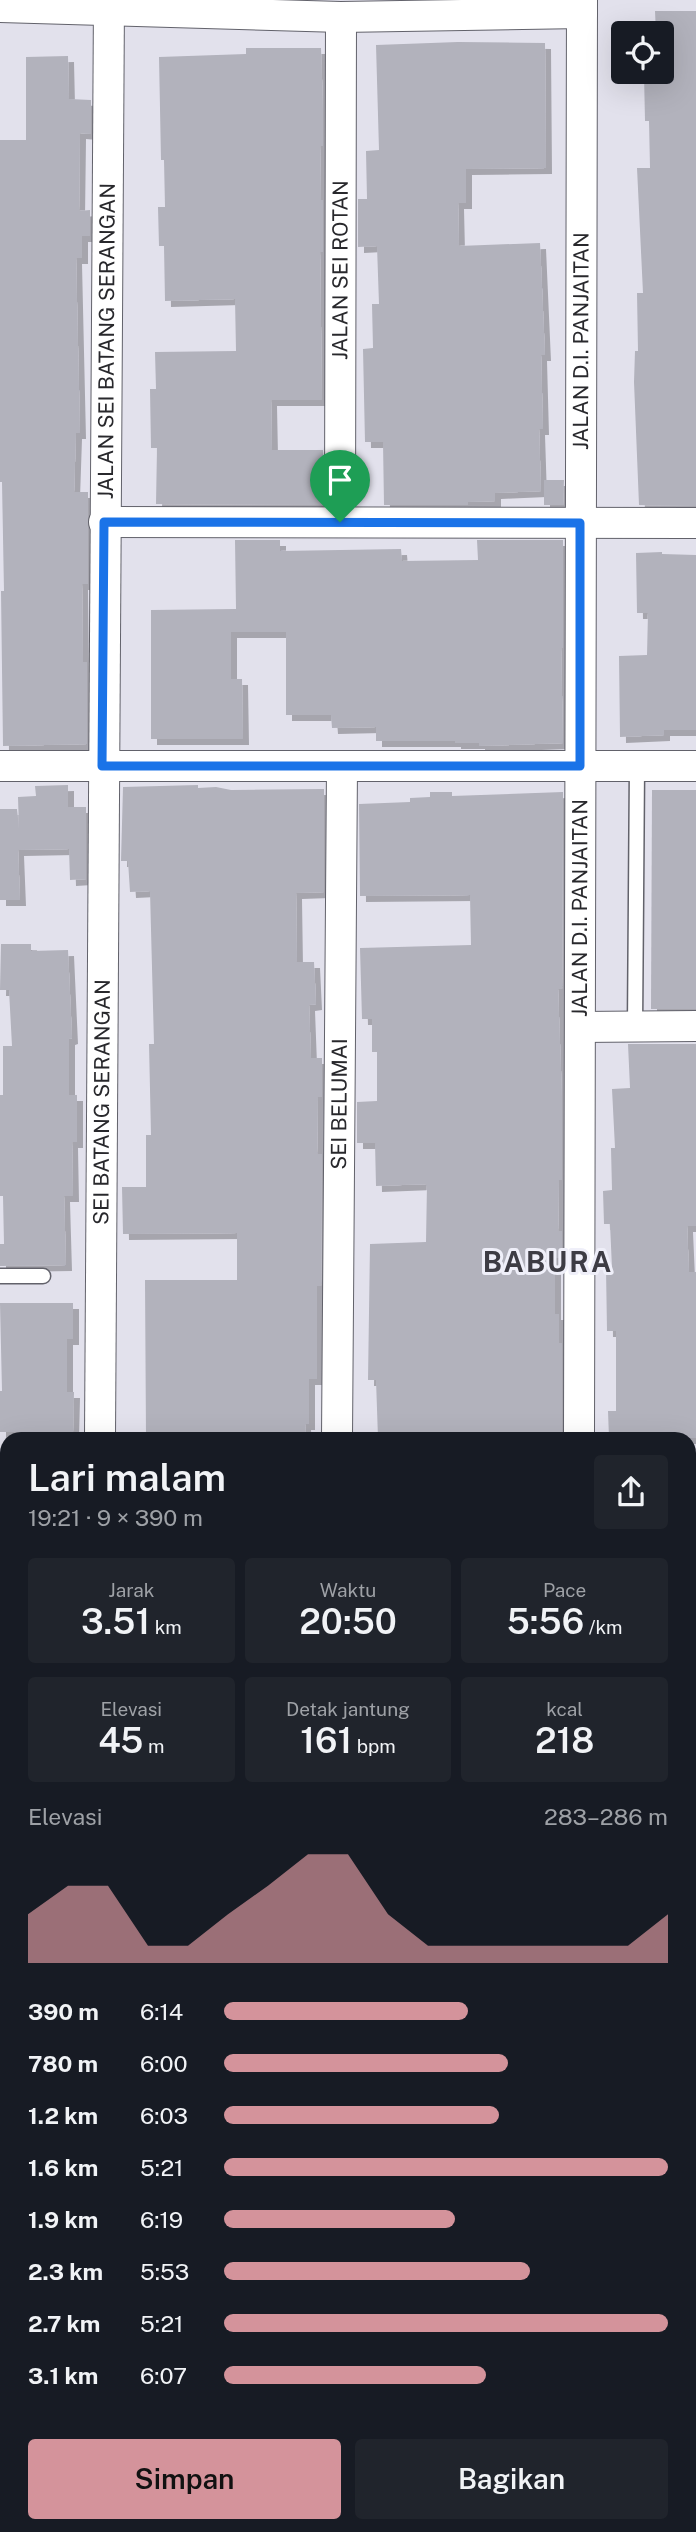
<!DOCTYPE html>
<html lang="id">
<meta charset="utf-8">
<style>
:root{--surface:#171b24;--page:#20242c;--text:#f1f3f6;--muted:#9ea1a6;--accent:#d4939b}
body{margin:0;font-family:"Public Sans",sans-serif;background:var(--page);color:var(--text);height:100vh;display:flex;flex-direction:column;font-size:26px;white-space:nowrap}
*{box-sizing:border-box;margin:0}
p{font-size:23px;color:var(--muted)}
.icon{flex:none;width:38px;height:38px;fill:none;stroke:currentColor;stroke-width:2;stroke-linecap:round;stroke-linejoin:round}
.map{position:relative;flex:1;overflow:hidden}
.sheet{position:absolute;left:0px;top:1432px;width:696px;height:1101px;display:flex;flex-direction:column;background:var(--surface);border-radius:21px 21px 0 0;box-shadow:0 7px 28px #0002}
.sheet>*{flex:none}
.fabs{position:absolute;left:611px;top:21px;display:grid;gap:14px}
.fabs a{display:grid;place-items:center;width:63px;height:63px;border-radius:7px;background:var(--surface);box-shadow:0 7px 28px #0002;font-size:35px}
.pin{position:absolute;display:grid;place-items:center;width:60px;height:60px;color:#fff;margin:-72px -30px;border-radius:50% 50% 50% 0;rotate:-45deg;box-shadow:0 0 7px #0007}
.pin .icon{rotate:45deg}
.round{display:grid;place-items:center;flex:none;width:74px;height:74px;border-radius:7px;background:var(--page)}
.summary{display:flex;align-items:center;justify-content:space-between;height:119px;padding:0 28px}
h1{font-size:38px;font-weight:600;line-height:52px}
.figures{display:grid;grid-template-columns:repeat(3,1fr);gap:10px;height:119px;padding:7px 28px}
.figures div{display:grid;align-content:center;border-radius:7px;background:var(--page);text-align:center}
.figures b{font-size:35px;font-weight:600}
.figures small{font-size:19px;font-weight:400}
.figures p{font-size:19px}
.chart{height:196px;padding:14px 28px}
.chart p{display:flex;justify-content:space-between}
.chart svg{width:100%;height:126px;margin-top:7px;fill:var(--accent);opacity:.7}
.button{display:flex;gap:14px;margin-top:auto;padding:14px 28px}
.button a{flex:1;height:80px;border-radius:7px;background:var(--accent);color:#111;font-size:28px;font-weight:600;line-height:80px;text-align:center}
.button a+a{background:var(--page);color:var(--text)}
ul{padding:0 28px;list-style:none;font-size:23px}
li{display:grid;grid-template-columns:112px 84px 1fr;align-items:center;height:52px}
li i{height:18px;border-radius:9px;background:var(--accent)}
.map>svg:first-child{display:block}
.building{fill:#b2b2bc;filter:url(#shadow)}
.lines{fill:none;stroke-linecap:round;stroke-linejoin:round}
.lane-casing{stroke:#62626b;stroke-width:17}
.street-casing{stroke:#62626b;stroke-width:32}
.secondary-casing{stroke:#62626b;stroke-width:41}
.lane{stroke:#fff;stroke-width:14}
.street{stroke:#fff;stroke-width:30}
.secondary{stroke:#fff;stroke-width:38}
.route-casing{stroke:#fff;stroke-width:14}
.route{stroke:#1a73e8;stroke-width:9}
.labels{text-anchor:middle;stroke-width:6;stroke-linejoin:round;paint-order:stroke}
.street-label{font-size:21px;fill:#28282c;stroke:#efeff9}
.district-label{font-size:28px;font-weight:bold;letter-spacing:2px;fill:#3d3c44;stroke:#efeff9}
</style>
<div class="map">
<svg width="696" height="2532" viewBox="0 0 696 2532">
<defs>
<filter id="shadow"><feDropShadow dx="6" dy="6" stdDeviation="0" flood-color="#0004"/></filter>
</defs>
<rect width="100%" height="100%" fill="#e2e1ec"/>
<g class="building">
<path d="M 655,11 L 696,11 L 696,506 L 639,505 L 634,382 L 635,351 L 638,351 L 637,293 L 643,293 L 637,168 L 650,168 L 649,121 L 645,121 L 644,74 L 662,74 L 662,33 L 656,33 Z"/>
<path d="M 458,42 L 545,43 L 546,168 L 466,169 L 466,203 L 458,203 L 459,246 L 540,243 L 545,355 L 541,355 L 543,429 L 539,429 L 541,491 L 495,493 L 495,501 L 468,502 L 468,505 L 384,505 L 383,442 L 365,442 L 363,349 L 373,348 L 372,304 L 379,304 L 377,246 L 358,247 L 358,199 L 367,199 L 366,151 L 379,150 L 376,45 Z"/>
<path d="M 246,48 L 321,48 L 323,110 L 323,146 L 320,146 L 321,200 L 323,200 L 323,252 L 320,252 L 322,400 L 271,400 L 272,450 L 323,450 L 323,505 L 156,504 L 157,448 L 151,448 L 150,389 L 156,389 L 155,352 L 236,351 L 235,299 L 165,301 L 164,246 L 159,246 L 158,207 L 165,207 L 164,160 L 161,160 L 159,57 L 246,54 Z"/>
<path d="M 68,56 L 69,99 L 91,100 L 91,134 L 80,133 L 79,211 L 90,210 L 90,236 L 82,236 L 82,258 L 76,258 L 80,433 L 76,433 L 74,492 L 88,492 L 88,584 L 82,584 L 83,662 L 87,662 L 87,744 L 3,746 L 1,591 L 4,591 L 2,482 L 0,482 L 0,140 L 26,140 L 26,57 Z"/>
<path d="M 544,480 L 564,480 L 563,505 L 544,505 Z"/>
<path d="M 235,540 L 280,540 L 280,551 L 401,549 L 402,561 L 478,560 L 477,540 L 563,540 L 563,648 L 561,648 L 563,743 L 479,746 L 479,743 L 455,743 L 455,741 L 376,741 L 376,727 L 332,728 L 331,715 L 286,715 L 286,632 L 231,632 L 231,679 L 242,679 L 243,739 L 151,739 L 151,610 L 236,609 Z"/>
<path d="M 662,552 L 662,554 L 696,555 L 696,730 L 664,730 L 664,735 L 620,737 L 619,656 L 647,655 L 648,613 L 637,613 L 636,553 Z"/>
<path d="M 68,785 L 68,807 L 86,807 L 86,879 L 70,880 L 69,849 L 18,850 L 20,900 L 0,900 L 0,809 L 17,809 L 19,829 L 18,797 L 36,796 L 35,786 Z"/>
<path d="M 198,785 L 198,788 L 216,787 L 231,790 L 324,789 L 324,892 L 296,893 L 297,962 L 314,962 L 316,1004 L 309,1005 L 311,1058 L 322,1058 L 322,1097 L 318,1097 L 317,1154 L 322,1154 L 321,1286 L 317,1286 L 317,1379 L 309,1379 L 309,1424 L 305,1424 L 306,1438 L 146,1438 L 145,1280 L 237,1280 L 237,1233 L 123,1234 L 122,1187 L 146,1187 L 146,1135 L 151,1135 L 149,1044 L 154,1044 L 150,891 L 130,892 L 128,861 L 121,861 L 123,787 Z"/>
<path d="M 652,790 L 696,790 L 696,1009 L 651,1009 Z"/>
<path d="M 430,792 L 452,792 L 452,796 L 563,792 L 562,989 L 558,989 L 562,1098 L 562,1180 L 559,1180 L 558,1231 L 562,1231 L 562,1258 L 555,1258 L 555,1314 L 559,1314 L 559,1343 L 562,1343 L 562,1438 L 515,1438 L 515,1436 L 378,1438 L 376,1380 L 368,1380 L 370,1244 L 426,1242 L 427,1184 L 376,1186 L 375,1143 L 357,1143 L 357,1102 L 377,1101 L 377,1052 L 372,1052 L 372,1019 L 362,1019 L 360,948 L 471,945 L 470,895 L 360,896 L 359,804 L 410,802 L 410,798 L 430,797 Z"/>
<path d="M 1,944 L 31,944 L 31,951 L 68,950 L 72,1038 L 69,1039 L 69,1095 L 77,1095 L 77,1142 L 72,1142 L 73,1196 L 64,1196 L 66,1265 L 0,1266 L 0,1244 L 4,1244 L 3,1196 L 0,1196 L 0,1095 L 3,1095 L 3,1046 L 12,1046 L 9,990 L 0,990 Z"/>
<path d="M 628,1044 L 696,1044 L 696,1226 L 687,1226 L 689,1272 L 696,1272 L 696,1438 L 609,1438 L 608,1411 L 616,1411 L 616,1331 L 607,1331 L 606,1268 L 612,1268 L 610,1224 L 604,1224 L 603,1191 L 612,1190 L 611,1148 L 615,1148 L 612,1089 L 630,1088 Z"/>
<path d="M 0,1303 L 73,1303 L 73,1339 L 67,1339 L 67,1392 L 74,1392 L 73,1432 L 0,1432 L 0,1391 L 2,1391 Z"/>
</g>
<g class="lines">
<defs>
<g id="lane">
<path d="M 635,1027 L 637,766"/>
<path d="M 0,1276 L 43,1276"/>
</g>
<g id="street">
<path d="M 0,7 L 341,17 L 582,13"/>
<path d="M 104,522 L 696,523"/>
<path id="s1" d="M 340,522 L 341,17"/>
<path d="M 0,766 L 696,766"/>
<path d="M 580,1027 L 696,1026"/>
<path id="s2" d="M 100,1438 L 109,0"/>
<path id="s3" d="M 337,1438 L 342,767"/>
<path id="s4" d="M 579,1438 L 582,0"/>
<path d="M 690,1866 L 696,1866"/>
<path d="M 0,1874 L 7,1874"/>
<path d="M 576,2532 L 576,2525"/>
</g>
<g id="secondary">
<path d="M 690,2350 L 696,2350"/>
<path d="M 0,2351 L 7,2351"/>
</g>
</defs>
<use href="#lane" class="lane-casing"/>
<use href="#street" class="street-casing"/>
<use href="#secondary" class="secondary-casing"/>
<use href="#lane" class="lane"/>
<use href="#street" class="street"/>
<use href="#secondary" class="secondary"/>
</g>
<g class="lines">
<defs>
<path id="route" d="M 104,522 L 580,523 L 580,766 L 102,766 Z"/>
</defs>
<use href="#route" class="route-casing"/>
<use href="#route" class="route"/>
</g>
<g class="labels">
<g class="street-label">
<text dy="7" stroke="none"><textPath href="#s1" startOffset="252">JALAN SEI ROTAN</textPath></text>
<text dy="7" stroke="none"><textPath href="#s2" startOffset="1097">JALAN SEI BATANG SERANGAN</textPath></text>
<text dy="7" stroke="none"><textPath href="#s4" startOffset="1097">JALAN D.I. PANJAITAN</textPath></text>
<text dy="7" stroke="none"><textPath href="#s4" startOffset="530">JALAN D.I. PANJAITAN</textPath></text>
<text dy="7" stroke="none"><textPath href="#s2" startOffset="336">SEI BATANG SERANGAN</textPath></text>
<text dy="7" stroke="none"><textPath href="#s3" startOffset="334">SEI BELUMAI</textPath></text>
</g>
<g class="district-label">
<text x="548" y="1272">BABURA</text>
</g>
</g>
</svg>
<div class="fabs">
<a><svg class="icon" aria-label="locate" viewBox="0 0 24 24"><circle cx="12" cy="12" r="6"/><path d="M12 2v4M12 18v4M2 12h4M18 12h4"/></svg></a>
</div>
<div class="pin" style="left:340px;top:522px;background:#1e9e55"><svg class="icon" aria-label="arrive" viewBox="0 0 24 24"><path d="M6 21V4h12l-3 4 3 4H6"/></svg></div>
<section class="sheet">
<div class="summary"><div><h1>Lari malam</h1><p>19:21 · 9 × 390 m</p></div><a class="round"><svg class="icon" aria-label="share" viewBox="0 0 24 24"><path d="M12 15V3M7 8l5-5 5 5M5 13v7h14v-7"/></svg></a></div>
<div class="figures">
<div><p>Jarak</p><b>3.51<small> km</small></b></div>
<div><p>Waktu</p><b>20:50</b></div>
<div><p>Pace</p><b>5:56<small> /km</small></b></div>
</div>
<div class="figures">
<div><p>Elevasi</p><b>45<small> m</small></b></div>
<div><p>Detak jantung</p><b>161<small> bpm</small></b></div>
<div><p>kcal</p><b>218</b></div>
</div>
<div class="chart"><p><span>Elevasi</span>283–286 m</p>
<svg viewBox="0 0 160 44" preserveAspectRatio="none"><path d="M0 44V27L10 17L20 17L30 38L40 38L50 27L60 17L70 6L80 6L90 27L100 38L110 38L120 38L130 38L140 38L150 38L160 27V44z"/></svg>
</div>
<ul>
<li><b>390 m</b>6:14<i style="width:55%"></i></li>
<li><b>780 m</b>6:00<i style="width:64%"></i></li>
<li><b>1.2 km</b>6:03<i style="width:62%"></i></li>
<li><b>1.6 km</b>5:21<i style="width:100%"></i></li>
<li><b>1.9 km</b>6:19<i style="width:52%"></i></li>
<li><b>2.3 km</b>5:53<i style="width:69%"></i></li>
<li><b>2.7 km</b>5:21<i style="width:100%"></i></li>
<li><b>3.1 km</b>6:07<i style="width:59%"></i></li>
</ul>
<div class="button"><a>Simpan</a><a>Bagikan</a></div>
</section>
</div>
